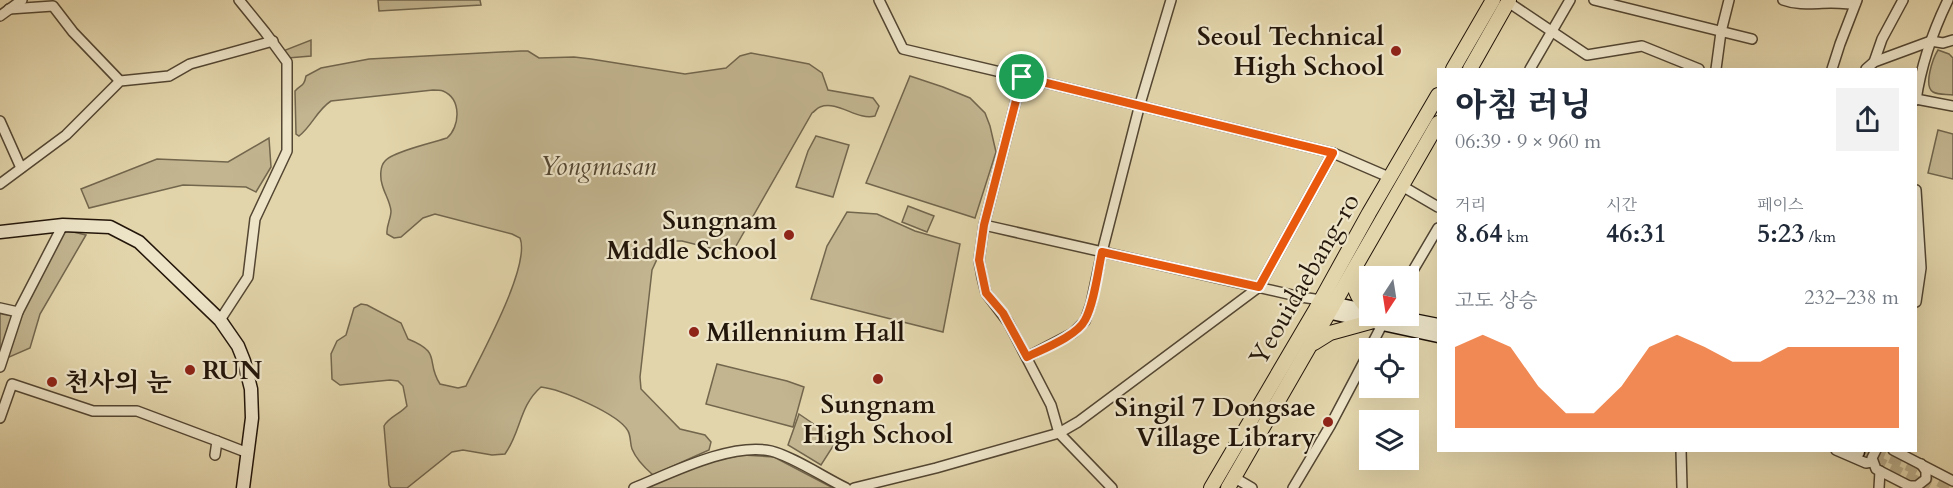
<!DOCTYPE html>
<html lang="ko">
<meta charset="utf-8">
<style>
:root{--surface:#fff;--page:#f2f2f3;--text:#1f2937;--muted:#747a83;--accent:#ea580c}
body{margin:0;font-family:Cardo,"Noto Serif KR",serif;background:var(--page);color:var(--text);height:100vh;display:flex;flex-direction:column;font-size:22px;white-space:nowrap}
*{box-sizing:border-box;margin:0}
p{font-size:20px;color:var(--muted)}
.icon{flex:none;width:33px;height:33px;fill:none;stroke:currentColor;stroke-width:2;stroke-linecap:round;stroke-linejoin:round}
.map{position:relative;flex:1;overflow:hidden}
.details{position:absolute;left:1437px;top:68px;width:480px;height:384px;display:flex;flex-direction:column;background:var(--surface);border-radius:0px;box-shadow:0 6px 24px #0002}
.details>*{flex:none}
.needle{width:39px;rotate:192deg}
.tools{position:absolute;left:1359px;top:266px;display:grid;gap:12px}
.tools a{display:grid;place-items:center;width:60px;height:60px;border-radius:0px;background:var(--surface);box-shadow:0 6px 24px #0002;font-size:30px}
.pin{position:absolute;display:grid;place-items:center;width:51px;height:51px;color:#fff;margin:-26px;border:3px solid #fff;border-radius:50%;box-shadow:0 2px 6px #0007}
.round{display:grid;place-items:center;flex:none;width:63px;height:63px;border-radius:0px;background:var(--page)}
.summary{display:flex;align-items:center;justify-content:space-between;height:102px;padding:0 18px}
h1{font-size:33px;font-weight:800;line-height:45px}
.stats{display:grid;grid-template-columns:repeat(3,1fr);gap:9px;height:102px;padding:6px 18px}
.stats div{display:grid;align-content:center}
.stats b{font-size:26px;font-weight:800}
.stats small{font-size:16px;font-weight:400}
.stats p{font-size:16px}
.chart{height:168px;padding:12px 18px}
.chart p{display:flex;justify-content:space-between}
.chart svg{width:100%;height:108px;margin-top:6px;fill:var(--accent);opacity:.7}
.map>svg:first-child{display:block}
.green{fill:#c2b590;stroke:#72664d;stroke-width:1.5}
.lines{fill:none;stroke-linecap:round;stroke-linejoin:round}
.secondary-tunnel{stroke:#bdaf8b;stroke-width:12;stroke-dasharray:12 6;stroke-linecap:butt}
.street-casing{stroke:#534632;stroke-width:12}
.secondary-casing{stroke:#23160a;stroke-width:15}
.primary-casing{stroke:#23160a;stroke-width:16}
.street{stroke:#ede4c8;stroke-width:9}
.secondary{stroke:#ede4c8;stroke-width:12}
.primary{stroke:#e3d5ab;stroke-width:14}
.route-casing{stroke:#fff;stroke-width:12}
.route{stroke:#ea580c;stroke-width:8}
.poi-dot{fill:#8f2418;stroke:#ede4c8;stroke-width:2}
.labels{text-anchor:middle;stroke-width:4.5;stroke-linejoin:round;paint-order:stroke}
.poi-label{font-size:26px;font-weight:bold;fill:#23160a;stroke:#ede4c8;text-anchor:end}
.park-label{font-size:26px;font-style:italic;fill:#534632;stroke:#ede4c8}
.street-label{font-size:26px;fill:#23160a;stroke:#ede4c8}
</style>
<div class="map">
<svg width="1953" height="488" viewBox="0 0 1953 488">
<rect width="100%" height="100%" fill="#e3d5ab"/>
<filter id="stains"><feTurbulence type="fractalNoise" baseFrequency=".00333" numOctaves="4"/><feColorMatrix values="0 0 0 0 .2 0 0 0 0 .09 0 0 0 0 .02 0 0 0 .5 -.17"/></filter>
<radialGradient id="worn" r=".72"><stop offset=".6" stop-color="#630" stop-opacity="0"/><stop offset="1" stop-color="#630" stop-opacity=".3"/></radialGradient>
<g class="green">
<path d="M 378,0 L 480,0 L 481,5 L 379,11 Z"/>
<path d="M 311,40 L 311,56 L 288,58 L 283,51 Z"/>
<path d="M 1938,50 L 1949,54 L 1953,58 L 1953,95 C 1947,94 1938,95 1933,92 C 1923,86 1933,58 1938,50 Z"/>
<path d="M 521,51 L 528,51 L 539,58 L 574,57 L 591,59 L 685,74 L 726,68 L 740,56 L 751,53 L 809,64 L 822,73 L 828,90 L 873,98 L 879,106 L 875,116 C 857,121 838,100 820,107 C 817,108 815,111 812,113 L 736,246 L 726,252 L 682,241 L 671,241 L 659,255 L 652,270 L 640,377 L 641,389 L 680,429 L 705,435 L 711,442 L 709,450 L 653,475 C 645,468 636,459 632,449 C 630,444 631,436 628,431 C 619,414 560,389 541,387 C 519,406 521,432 505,454 L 492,455 L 463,450 L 452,452 L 407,488 L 391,488 L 389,485 L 384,426 C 389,417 400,414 407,406 L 403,386 L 398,381 L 390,380 L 340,385 L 332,379 L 331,354 L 337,341 L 346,335 L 354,308 L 361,304 L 367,305 L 401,323 L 408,339 C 443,353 425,361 440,384 L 458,388 L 466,386 C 480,357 531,266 520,238 L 512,234 L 435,214 L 423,218 L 401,237 L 394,238 L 387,234 C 386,226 391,219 391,211 C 390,201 384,193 382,184 C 380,177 380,166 385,161 C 391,152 435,142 447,138 C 460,127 462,99 443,91 C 440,90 437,90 433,90 L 331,101 C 317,110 312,126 299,136 L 296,134 L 295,91 C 301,84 304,87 306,76 L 321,68 L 369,59 Z"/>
<path d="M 910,76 L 943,87 L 970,98 L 985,113 L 990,126 L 996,152 L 975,218 L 866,183 Z"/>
<path d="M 1938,130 L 1953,134 L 1953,179 L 1928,173 Z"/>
<path d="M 816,136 L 849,145 L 833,197 L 796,187 L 808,151 Z"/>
<path d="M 269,138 L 271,167 L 256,192 L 246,187 L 183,185 L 89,208 L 81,189 L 157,159 L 228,162 Z"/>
<path d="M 908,206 L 934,216 L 927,232 L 902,222 Z"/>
<path d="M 847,212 L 877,214 L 915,231 L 960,244 L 943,332 L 811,299 L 827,246 Z"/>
<path d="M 65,230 L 86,235 L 40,314 L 30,348 L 0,361 L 0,313 L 18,317 Z"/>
<path d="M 717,364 L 787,381 L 804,387 L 793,427 L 706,404 Z"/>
<path d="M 799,414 L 837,440 L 821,465 L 788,445 Z"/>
<path d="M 743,455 L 774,457 L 833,488 L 644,488 L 707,462 Z"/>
</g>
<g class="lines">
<g class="secondary-tunnel">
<path d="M 1874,450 L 1915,468 L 1953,488"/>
<path d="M 1858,452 L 1929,488"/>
</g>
<defs>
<g id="street">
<path d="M 879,0 L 903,49 L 1022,77 L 984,225 L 979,260 L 982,277 L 986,293 L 1008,322 L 1051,405 L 1059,433 L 1112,488"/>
<path d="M 1594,0 L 1752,39"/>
<path d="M 1783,0 C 1799,6 1814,3 1831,3 C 1839,3 1847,4 1855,4"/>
<path d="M 1508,2 L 1587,55 L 1642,46 L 1699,69"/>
<path d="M 9,9 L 53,6 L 73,32 L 120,81"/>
<path d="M 0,16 L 22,0"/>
<path d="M 1874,62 L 1882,39 L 1903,0"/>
<path d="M 1530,69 L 1570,0"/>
<path d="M 1716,69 L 1721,32 L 1729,0"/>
<path d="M 1832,69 L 1840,44 L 1857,0"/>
<path d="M 1866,69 L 1874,62 L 1931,41 L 1943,43 L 1953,40"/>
<path d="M 1022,77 L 1333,153 L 1391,178"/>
<path d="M 1916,99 L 1953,106"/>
<path d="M 1916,100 C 1921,66 1933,31 1948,0"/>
<path d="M 0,121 L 21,168"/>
<path d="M 0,184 L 66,135 L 120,81 L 169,76 L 190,64 L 273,41"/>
<path d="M 1402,186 L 1438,207"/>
<path d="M 1916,190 L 1921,268 L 1916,302"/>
<path d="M 984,225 L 1301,297 L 1321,300"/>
<path d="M 1408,279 L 1438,228"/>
<path d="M 0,308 L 18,312"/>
<path d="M 220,320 L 248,277 L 255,219 L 287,151 L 287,62 L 265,32 L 239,0"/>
<path d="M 1370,348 L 1384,321"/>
<path d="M 1027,357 L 1073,333 L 1085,321 L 1091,304 L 1102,252 L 1140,104 L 1171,0"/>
<path d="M 0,367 L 18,312 L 63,225"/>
<path d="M 0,418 L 12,384 L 93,411 L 137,411 L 217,441 L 215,455"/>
<path d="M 217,441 L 248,453"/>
<path d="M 1681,450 L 1682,488"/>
<path d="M 1836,450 L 1866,463 L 1872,462"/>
<path d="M 1876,450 L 1872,458 L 1876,469 L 1913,488"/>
<path d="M 1893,450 L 1953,481"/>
<path d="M 1235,478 L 1252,488"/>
<path d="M 1909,486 L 1917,486 L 1926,479 L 1926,471 L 1921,464"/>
<path d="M 634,488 C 671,473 731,442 771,451 C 792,456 825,478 846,488"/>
<path d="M 854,488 L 936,468 L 1059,433 L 1078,422 L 1259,287 L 1333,153"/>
<path d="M 1293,488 L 1330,426 L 1370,350"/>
<path d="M 1879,488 L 1880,471"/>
</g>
<g id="secondary">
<path d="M 0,232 L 63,225 L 110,227 L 139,242 L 220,320 L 238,346 L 244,361 L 251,389 L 252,418 L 243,488"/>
<path d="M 1327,302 L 1370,311"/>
<path d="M 1322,311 L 1438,336"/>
<path d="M 1388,315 L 1438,325"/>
<path d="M 1854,450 L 1858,452"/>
</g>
<g id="primary">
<path d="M 1453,69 L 1493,0"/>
<path d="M 1470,69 L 1509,0"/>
<path d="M 1355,270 C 1351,287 1357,299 1370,310"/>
<path d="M 1314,343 L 1330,333 L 1370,322"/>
<path d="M 1211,488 L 1316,309 L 1369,213 L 1438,95"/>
<path d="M 1228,488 L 1438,123"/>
</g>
</defs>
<use href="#street" class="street-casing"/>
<use href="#secondary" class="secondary-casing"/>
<use href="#primary" class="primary-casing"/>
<use href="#street" class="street"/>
<use href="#secondary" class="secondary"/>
<use href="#primary" class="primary"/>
</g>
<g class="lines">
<defs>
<path id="route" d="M 1022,77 L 1333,153 L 1259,287 L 1102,252 C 1098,271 1094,304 1085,320 C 1077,336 1043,349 1027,357 L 1003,313 L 986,293 L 979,260 L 984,225 Z"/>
</defs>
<use href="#route" class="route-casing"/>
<use href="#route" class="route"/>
</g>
<g class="poi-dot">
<circle cx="1396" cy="51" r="6"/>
<circle cx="789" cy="235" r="6"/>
<circle cx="694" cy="332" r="6"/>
<circle cx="190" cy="370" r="6"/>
<circle cx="878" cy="379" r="6"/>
<circle cx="52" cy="382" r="6"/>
<circle cx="1328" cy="422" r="6"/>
</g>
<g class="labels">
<g class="poi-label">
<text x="1384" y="45">Seoul Technical<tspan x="1384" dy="30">High School</tspan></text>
<text x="777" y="229">Sungnam<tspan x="777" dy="30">Middle School</tspan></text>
<text x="706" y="341" text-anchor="start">Millennium Hall</text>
<text x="202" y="379" text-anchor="start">RUN</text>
<text x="64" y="391" text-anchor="start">천사의 눈</text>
<text x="878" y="413" text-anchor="middle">Sungnam<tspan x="878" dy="30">High School</tspan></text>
<text x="1316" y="416">Singil 7 Dongsae<tspan x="1316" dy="30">Village Library</tspan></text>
</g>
<g class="park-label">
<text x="598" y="175">Yongmasan</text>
</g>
<g class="street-label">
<text transform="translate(1304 279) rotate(-60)" y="9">Yeouidaebang-ro</text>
</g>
</g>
<rect width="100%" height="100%" filter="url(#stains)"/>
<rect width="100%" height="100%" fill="url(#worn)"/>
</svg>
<div class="tools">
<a><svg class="needle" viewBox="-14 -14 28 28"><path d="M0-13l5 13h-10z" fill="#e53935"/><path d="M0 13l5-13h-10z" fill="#747a83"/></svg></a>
<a><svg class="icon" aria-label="locate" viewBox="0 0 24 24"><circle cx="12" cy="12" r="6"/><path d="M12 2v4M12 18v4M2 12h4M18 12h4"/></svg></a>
<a><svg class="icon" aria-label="layers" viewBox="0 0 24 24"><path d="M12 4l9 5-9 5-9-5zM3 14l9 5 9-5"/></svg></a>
</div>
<div class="pin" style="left:1022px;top:77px;background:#1e9e55"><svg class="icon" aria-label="arrive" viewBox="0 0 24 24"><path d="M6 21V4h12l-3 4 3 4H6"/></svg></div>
<section class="details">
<div class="summary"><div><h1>아침 러닝</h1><p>06:39 · 9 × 960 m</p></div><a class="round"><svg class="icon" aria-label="share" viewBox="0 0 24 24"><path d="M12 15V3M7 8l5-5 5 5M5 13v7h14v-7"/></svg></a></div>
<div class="stats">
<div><p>거리</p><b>8.64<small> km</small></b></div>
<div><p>시간</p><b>46:31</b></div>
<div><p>페이스</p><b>5:23<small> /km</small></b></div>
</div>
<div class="chart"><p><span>고도 상승</span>232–238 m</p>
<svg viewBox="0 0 160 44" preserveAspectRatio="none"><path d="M0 44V11L10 6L20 11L30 27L40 38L50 38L60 27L70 11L80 6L90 11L100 17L110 17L120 11L130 11L140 11L150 11L160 11V44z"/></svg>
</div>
</section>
</div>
